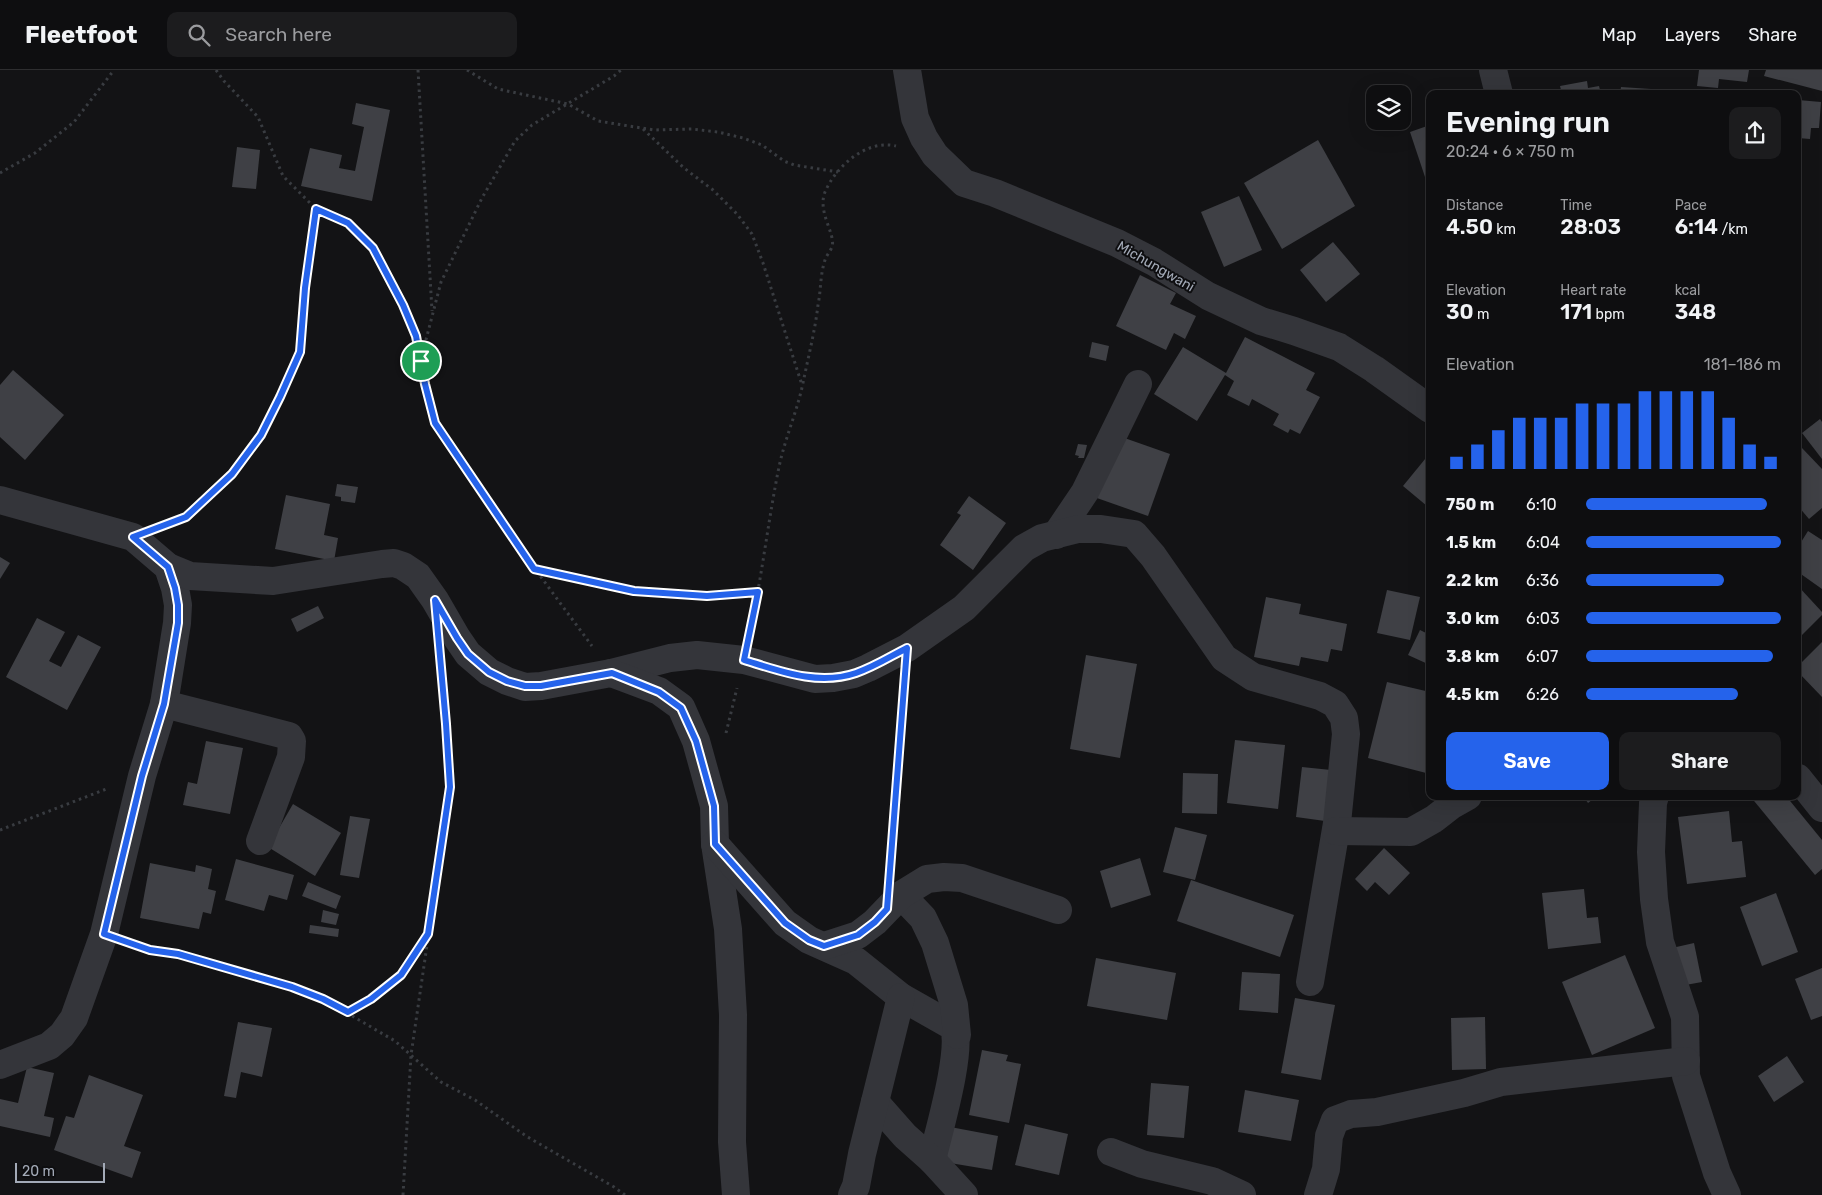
<!DOCTYPE html>
<meta charset="utf-8">
<style>
:root{--surface:#0e0e10;--page:#1c1c1e;--text:#f1f3f6;--muted:#9b9c9f;--line:#2e2e30;--accent:#2563eb}
body{margin:0;font-family:Rubik,sans-serif;background:var(--page);color:var(--text);height:100vh;display:flex;flex-direction:column;font-size:19px;white-space:nowrap}
*{box-sizing:border-box;margin:0}
p{font-size:16px;color:var(--muted)}
.icon{flex:none;width:28px;height:28px;fill:none;stroke:currentColor;stroke-width:2;stroke-linecap:round;stroke-linejoin:round}
.map{position:relative;flex:1;overflow:hidden}
.drawer{position:absolute;left:1426px;top:20px;width:375px;height:710px;display:flex;flex-direction:column;background:var(--surface);border-radius:10px;box-shadow:0 5px 20px #0002,0 0 0 1px var(--line)}
.drawer>*{flex:none}
.tools{position:absolute;left:1366px;top:15px;display:grid;gap:10px}
.tools a{display:grid;place-items:center;width:45px;height:45px;border-radius:10px;background:var(--surface);box-shadow:0 5px 20px #0002,0 0 0 1px var(--line);font-size:25px}
.scale{position:absolute;left:15px;bottom:12px;width:90px;box-sizing:border-box;padding-left:5px;border:2px solid #a3aab7;border-top:0;font-size:14px;line-height:18px;white-space:nowrap;color:#a3aab7;-webkit-text-stroke:4px #0e0e10;paint-order:stroke}
.pin{position:absolute;display:grid;place-items:center;width:42px;height:42px;color:#fff;margin:-21px;border:2px solid #fff;border-radius:50%;box-shadow:0 1px 5px #0007}
.round{display:grid;place-items:center;flex:none;width:52px;height:52px;border-radius:10px;background:var(--page)}
.summary{display:flex;align-items:center;justify-content:space-between;height:85px;padding:0 20px}
h1{font-size:28px;font-weight:600;line-height:38px}
.stats{display:grid;grid-template-columns:repeat(3,1fr);gap:8px;height:85px;padding:5px 20px}
.stats div{display:grid;align-content:center}
.stats b{font-size:21px;font-weight:600}
.stats small{font-size:14px;font-weight:400}
.stats p{font-size:14px}
.chart{height:140px;padding:10px 20px}
.chart p{display:flex;justify-content:space-between}
.chart svg{width:100%;height:90px;margin-top:5px;stroke:var(--accent);stroke-width:6}
.button{display:flex;gap:10px;margin-top:auto;padding:10px 20px}
.button a{flex:1;height:58px;border-radius:10px;background:var(--accent);color:#fff;font-size:20px;font-weight:600;line-height:58px;text-align:center}
.button a+a{background:var(--page);color:var(--text)}
ul{padding:0 20px;list-style:none;font-size:16px}
li{display:grid;grid-template-columns:80px 60px 1fr;align-items:center;height:38px}
li i{height:12px;border-radius:6px;background:var(--accent)}
header{display:flex;align-items:center;gap:30px;box-sizing:border-box;height:70px;padding:0 25px;background:var(--surface);border-bottom:1px solid var(--line)}
header strong{font-size:24px}
nav{display:flex;gap:28px;margin-inline-start:auto;font-size:18px}
.search{width:350px;height:45px;background:var(--page);display:flex;align-items:center;gap:12px;box-sizing:border-box;padding:0 18px;border-radius:10px;color:var(--muted);font-size:19px}
.map>svg:first-child{display:block}
.building{fill:#3f4045}
.lines{fill:none;stroke-linecap:round;stroke-linejoin:round}
.path{stroke:#393c41;stroke-width:3;stroke-dasharray:2.5 4;stroke-linecap:butt}
.minor{stroke:#34353a;stroke-width:28}
.route-casing{stroke:#fff;stroke-width:10}
.route{stroke:#2563eb;stroke-width:6}
.labels{text-anchor:middle;stroke-width:4;stroke-linejoin:round;paint-order:stroke}
.street-label{font-size:14px;fill:#a3aab7;stroke:#0e0e10}
</style>
<header>
<strong>Fleetfoot</strong>
<div class="search"><svg class="icon" aria-label="search" viewBox="0 0 24 24"><circle cx="10" cy="10" r="6"/><path d="M15 15l6 6"/></svg>Search here</div>
<nav><a>Map</a><a>Layers</a><a>Share</a></nav>
</header>
<div class="map">
<svg width="1822" height="1125" viewBox="0 0 1822 1125">
<rect width="100%" height="100%" fill="#131315"/>
<g class="building">
<path d="M 1699,0 L 1749,0 L 1747,12 L 1719,9 L 1718,18 L 1697,16 Z"/>
<path d="M 1766,0 L 1822,0 L 1822,21 L 1764,6 Z"/>
<path d="M 1587,11 L 1588,18 L 1599,16 L 1601,24 L 1562,24 L 1560,16 Z"/>
<path d="M 1621,17 L 1696,22 L 1696,24 L 1620,24 Z"/>
<path d="M 1798,30 L 1821,32 L 1819,58 L 1811,58 L 1810,69 L 1798,68 Z"/>
<path d="M 356,33 L 390,40 L 372,131 L 301,116 L 310,78 L 342,85 L 339,98 L 355,101 L 364,57 L 352,54 Z"/>
<path d="M 1430,55 L 1430,105 L 1425,107 L 1410,62 Z"/>
<path d="M 1318,70 L 1355,136 L 1282,179 L 1244,113 Z"/>
<path d="M 237,77 L 260,80 L 256,119 L 232,117 Z"/>
<path d="M 1239,126 L 1262,180 L 1224,197 L 1201,142 Z"/>
<path d="M 1333,172 L 1360,204 L 1326,232 L 1300,200 Z"/>
<path d="M 1140,205 L 1176,223 L 1170,234 L 1196,246 L 1185,269 L 1174,263 L 1166,280 L 1116,256 Z"/>
<path d="M 1245,267 L 1315,303 L 1306,320 L 1320,327 L 1300,364 L 1290,359 L 1288,363 L 1273,355 L 1279,344 L 1252,329 L 1249,336 L 1227,325 L 1234,311 L 1225,305 L 1197,351 L 1154,324 L 1183,277 L 1226,303 Z"/>
<path d="M 1092,272 L 1109,276 L 1106,291 L 1089,287 Z"/>
<path d="M 13,300 L 64,345 L 25,390 L 0,367 L 0,315 Z"/>
<path d="M 1820,349 L 1822,352 L 1822,389 L 1802,363 Z"/>
<path d="M 1116,365 L 1170,384 L 1148,446 L 1094,427 Z"/>
<path d="M 1078,374 L 1087,375 L 1084,388 L 1078,388 L 1079,386 L 1075,385 Z"/>
<path d="M 1802,378 L 1822,399 L 1822,438 L 1809,449 L 1798,436 L 1798,382 Z"/>
<path d="M 1430,383 L 1430,432 L 1427,436 L 1403,416 Z"/>
<path d="M 337,414 L 358,417 L 355,433 L 341,431 L 341,427 L 335,426 Z"/>
<path d="M 286,425 L 330,434 L 324,465 L 338,468 L 334,491 L 275,479 Z"/>
<path d="M 969,426 L 1006,453 L 973,500 L 940,475 L 961,445 L 957,443 Z"/>
<path d="M 1808,461 L 1822,470 L 1822,519 L 1798,502 L 1798,477 Z"/>
<path d="M 0,487 L 10,493 L 0,509 Z"/>
<path d="M 1798,516 L 1822,542 L 1822,545 L 1798,569 Z"/>
<path d="M 1387,520 L 1420,527 L 1410,570 L 1377,563 Z"/>
<path d="M 1266,527 L 1301,534 L 1299,544 L 1347,554 L 1342,581 L 1331,579 L 1328,592 L 1301,587 L 1299,596 L 1254,587 Z"/>
<path d="M 318,536 L 324,548 L 297,562 L 291,549 Z"/>
<path d="M 37,548 L 65,562 L 49,591 L 61,597 L 78,565 L 101,577 L 67,640 L 6,607 Z"/>
<path d="M 1420,560 L 1430,565 L 1430,595 L 1408,585 Z"/>
<path d="M 1822,572 L 1822,627 L 1798,602 L 1798,596 Z"/>
<path d="M 1086,585 L 1137,594 L 1120,688 L 1070,679 Z"/>
<path d="M 1387,612 L 1430,622 L 1430,704 L 1368,688 Z"/>
<path d="M 1235,670 L 1285,675 L 1278,739 L 1227,733 Z"/>
<path d="M 206,671 L 243,678 L 230,744 L 183,735 L 188,712 L 197,714 Z"/>
<path d="M 1302,697 L 1331,700 L 1325,751 L 1296,747 Z"/>
<path d="M 1183,703 L 1218,704 L 1217,744 L 1182,743 Z"/>
<path d="M 1583,726 L 1597,726 L 1588,733 Z"/>
<path d="M 1750,726 L 1786,726 L 1822,770 L 1822,799 L 1815,805 Z"/>
<path d="M 293,734 L 341,763 L 315,806 L 268,777 Z"/>
<path d="M 1729,741 L 1732,772 L 1742,771 L 1746,807 L 1687,814 L 1678,747 Z"/>
<path d="M 350,746 L 370,749 L 359,808 L 340,805 Z"/>
<path d="M 1175,757 L 1207,765 L 1195,810 L 1163,802 Z"/>
<path d="M 1384,778 L 1410,803 L 1389,825 L 1375,812 L 1367,821 L 1355,809 Z"/>
<path d="M 1140,788 L 1151,825 L 1111,838 L 1100,801 Z"/>
<path d="M 236,789 L 294,805 L 287,830 L 269,825 L 264,841 L 225,830 Z"/>
<path d="M 150,793 L 195,802 L 196,795 L 212,799 L 208,819 L 216,821 L 211,844 L 203,842 L 199,859 L 140,848 Z"/>
<path d="M 1191,810 L 1294,845 L 1280,887 L 1177,851 Z"/>
<path d="M 308,812 L 341,826 L 336,839 L 302,826 Z"/>
<path d="M 1584,819 L 1587,848 L 1598,847 L 1601,873 L 1548,879 L 1542,823 Z"/>
<path d="M 1776,823 L 1798,882 L 1762,896 L 1740,837 Z"/>
<path d="M 323,840 L 339,844 L 336,855 L 321,852 Z"/>
<path d="M 310,855 L 339,859 L 338,867 L 309,863 Z"/>
<path d="M 1694,873 L 1702,912 L 1680,916 L 1672,878 Z"/>
<path d="M 1625,885 L 1655,958 L 1592,985 L 1562,912 Z"/>
<path d="M 1096,888 L 1176,903 L 1167,950 L 1087,936 Z"/>
<path d="M 1822,898 L 1822,946 L 1811,950 L 1795,909 Z"/>
<path d="M 1242,902 L 1280,904 L 1278,943 L 1239,940 Z"/>
<path d="M 1295,928 L 1335,935 L 1321,1010 L 1281,1003 Z"/>
<path d="M 1485,947 L 1486,999 L 1452,1000 L 1451,948 Z"/>
<path d="M 238,952 L 272,958 L 262,1007 L 241,1002 L 236,1028 L 224,1026 Z"/>
<path d="M 982,980 L 1008,985 L 1006,991 L 1021,994 L 1009,1053 L 969,1045 Z"/>
<path d="M 1787,986 L 1804,1012 L 1774,1032 L 1758,1006 Z"/>
<path d="M 27,997 L 54,1003 L 44,1046 L 54,1048 L 50,1067 L 0,1056 L 0,1029 L 18,1033 Z"/>
<path d="M 89,1005 L 143,1025 L 124,1076 L 141,1082 L 132,1108 L 54,1080 L 66,1046 L 74,1048 Z"/>
<path d="M 1151,1013 L 1189,1016 L 1184,1068 L 1147,1065 Z"/>
<path d="M 1245,1020 L 1299,1030 L 1291,1071 L 1238,1062 Z"/>
<path d="M 1025,1054 L 1068,1064 L 1059,1105 L 1015,1095 Z"/>
<path d="M 945,1056 L 998,1066 L 992,1100 L 938,1091 Z"/>
</g>
<g class="lines">
<g class="path">
<path d="M 216,0 L 224,11 L 258,47 L 283,106 L 316,139 L 348,153 L 373,178 L 403,235 L 416,266 L 425,315 L 435,353 L 535,499 L 592,576"/>
<path d="M 418,0 L 432,241"/>
<path d="M 467,0 L 498,19 L 568,34 L 598,51 L 654,60 L 692,59 L 718,62 L 743,68 L 762,75 L 784,91 L 794,95 L 838,102"/>
<path d="M 643,59 L 684,98 L 713,120 L 737,144 L 752,164 L 763,193 L 802,315"/>
<path d="M 0,103 L 35,83 L 74,52 L 114,0"/>
<path d="M 421,289 L 441,212 L 482,128 L 515,71 L 532,55 L 614,6 L 621,0"/>
<path d="M 165,455 L 186,447 L 232,404 L 261,365 L 280,327 L 300,281 L 305,218 L 316,139"/>
<path d="M 535,499 L 634,521 L 707,526 L 758,522"/>
<path d="M 750,561 C 762,507 768,451 779,397 C 785,368 797,342 803,313 C 808,288 815,261 818,235 C 821,221 820,205 825,190 C 826,186 830,182 832,177 C 836,164 817,142 825,122 C 836,96 867,69 896,76"/>
<path d="M 726,663 L 737,618"/>
<path d="M 0,760 L 109,718"/>
<path d="M 890,796 L 905,611"/>
<path d="M 131,873 L 150,879 L 178,884 L 231,899 L 292,917 L 323,929 L 395,971 L 441,1012 L 475,1030 L 526,1066 L 614,1117 L 625,1125"/>
<path d="M 348,942 L 371,929 L 401,905 L 427,866"/>
<path d="M 403,1125 L 411,985 L 450,717 L 441,597"/>
</g>
<g class="minor">
<path d="M 907,0 L 915,48 L 924,68 L 935,85 L 964,113 L 995,123 L 1117,173 L 1154,192 L 1208,226 L 1261,251 L 1294,261 L 1339,277 L 1374,299 L 1430,339"/>
<path d="M 1493,0 L 1499,24"/>
<path d="M 0,430 L 133,467 L 168,497 L 175,518 L 178,535 L 177,553 L 164,634 L 142,706 L 104,864 L 74,948 L 62,965 L 49,976 L 0,995"/>
<path d="M 1056,465 L 1085,422 L 1138,314"/>
<path d="M 168,497 L 190,506 L 273,511 L 382,494 L 394,493 L 403,496 L 418,506 L 435,530 L 457,568 L 468,584 L 489,602 L 507,611 L 525,617 L 541,616 L 611,603 L 670,588 L 697,585 L 744,590 L 815,609 L 833,608 L 854,604 L 868,598 L 907,578 L 964,538 L 1024,478 L 1042,468 L 1078,459 L 1101,459 L 1134,464 L 1153,486 L 1224,588 L 1253,607 L 1320,626 L 1335,634 L 1344,648 L 1346,664 L 1337,753 L 1310,912"/>
<path d="M 611,603 L 659,621 L 681,637 L 696,671 L 714,736 L 715,774 L 728,859 L 733,945 L 732,1072 L 736,1125"/>
<path d="M 164,634 L 289,666 L 292,671 L 291,687 L 260,771"/>
<path d="M 1798,708 L 1822,738"/>
<path d="M 1655,726 L 1653,733 L 1651,782 L 1654,829 L 1660,872 L 1685,947 L 1686,1006 L 1717,1103 L 1727,1125"/>
<path d="M 1336,761 L 1411,762 L 1434,749 L 1452,735 L 1468,726"/>
<path d="M 715,774 L 785,853 L 809,870 L 856,891 L 901,927 L 954,957 C 962,983 939,1060 932,1090"/>
<path d="M 901,825 L 923,848 L 935,873 L 954,935 L 957,965"/>
<path d="M 824,876 L 858,865 L 875,852 L 901,825 L 927,809 L 944,807 L 962,808 L 1058,840"/>
<path d="M 875,1032 L 905,1066 L 932,1090 L 964,1125"/>
<path d="M 1111,1082 L 1142,1094 L 1212,1111 L 1242,1125"/>
<path d="M 852,1125 L 856,1116 L 862,1084 L 901,927"/>
<path d="M 1318,1125 L 1326,1099 L 1329,1066 L 1335,1050 L 1351,1044 L 1377,1042 L 1464,1023 L 1501,1012 L 1686,991"/>
</g>
</g>
<g class="lines">
<defs>
<path id="route" d="M 316,139 L 348,153 L 373,178 L 403,235 L 416,266 L 425,314 L 435,353 L 534,499 L 634,521 L 707,526 L 758,522 L 744,590 C 780,601 818,616 856,603 C 874,597 891,586 907,578 L 887,839 L 875,852 L 858,865 L 824,876 L 809,870 L 785,853 L 715,774 L 714,736 L 696,671 L 681,638 L 659,622 L 612,603 L 541,616 L 525,616 L 507,611 L 489,602 L 468,584 L 457,568 L 435,530 L 446,654 L 450,717 L 428,864 L 401,905 L 371,929 L 348,942 L 323,929 L 292,917 L 178,884 L 150,880 L 104,864 L 142,706 L 164,634 L 178,553 L 178,535 L 175,518 L 168,497 L 133,467 L 186,447 L 232,404 L 261,365 L 280,327 L 300,282 L 305,218 Z"/>
</defs>
<use href="#route" class="route-casing"/>
<use href="#route" class="route"/>
</g>
<g class="labels">
<g class="street-label">
<text transform="translate(1156 196) rotate(30)" y="5">Michungwani</text>
</g>
</g>
</svg>
<div class="tools">
<a><svg class="icon" aria-label="layers" viewBox="0 0 24 24"><path d="M12 4l9 5-9 5-9-5zM3 14l9 5 9-5"/></svg></a>
</div>
<div class="scale">20 m</div>
<div class="pin" style="left:421px;top:291px;background:#1e9e55"><svg class="icon" aria-label="arrive" viewBox="0 0 24 24"><path d="M6 21V4h12l-3 4 3 4H6"/></svg></div>
<section class="drawer">
<div class="summary"><div><h1>Evening run</h1><p>20:24 · 6 × 750 m</p></div><a class="round"><svg class="icon" aria-label="share" viewBox="0 0 24 24"><path d="M12 15V3M7 8l5-5 5 5M5 13v7h14v-7"/></svg></a></div>
<div class="stats">
<div><p>Distance</p><b>4.50<small> km</small></b></div>
<div><p>Time</p><b>28:03</b></div>
<div><p>Pace</p><b>6:14<small> /km</small></b></div>
</div>
<div class="stats">
<div><p>Elevation</p><b>30<small> m</small></b></div>
<div><p>Heart rate</p><b>171<small> bpm</small></b></div>
<div><p>kcal</p><b>348</b></div>
</div>
<div class="chart"><p><span>Elevation</span>181–186 m</p>
<svg viewBox="0 0 160 44" preserveAspectRatio="none"><path d="M5 44V38M15 44V32M25 44V25M35 44V19M45 44V19M55 44V19M65 44V12M75 44V12M85 44V12M95 44V6M105 44V6M115 44V6M125 44V6M135 44V19M145 44V32M155 44V38"/></svg>
</div>
<ul>
<li><b>750 m</b>6:10<i style="width:93%"></i></li>
<li><b>1.5 km</b>6:04<i style="width:100%"></i></li>
<li><b>2.2 km</b>6:36<i style="width:71%"></i></li>
<li><b>3.0 km</b>6:03<i style="width:100%"></i></li>
<li><b>3.8 km</b>6:07<i style="width:96%"></i></li>
<li><b>4.5 km</b>6:26<i style="width:78%"></i></li>
</ul>
<div class="button"><a>Save</a><a>Share</a></div>
</section>
</div>
